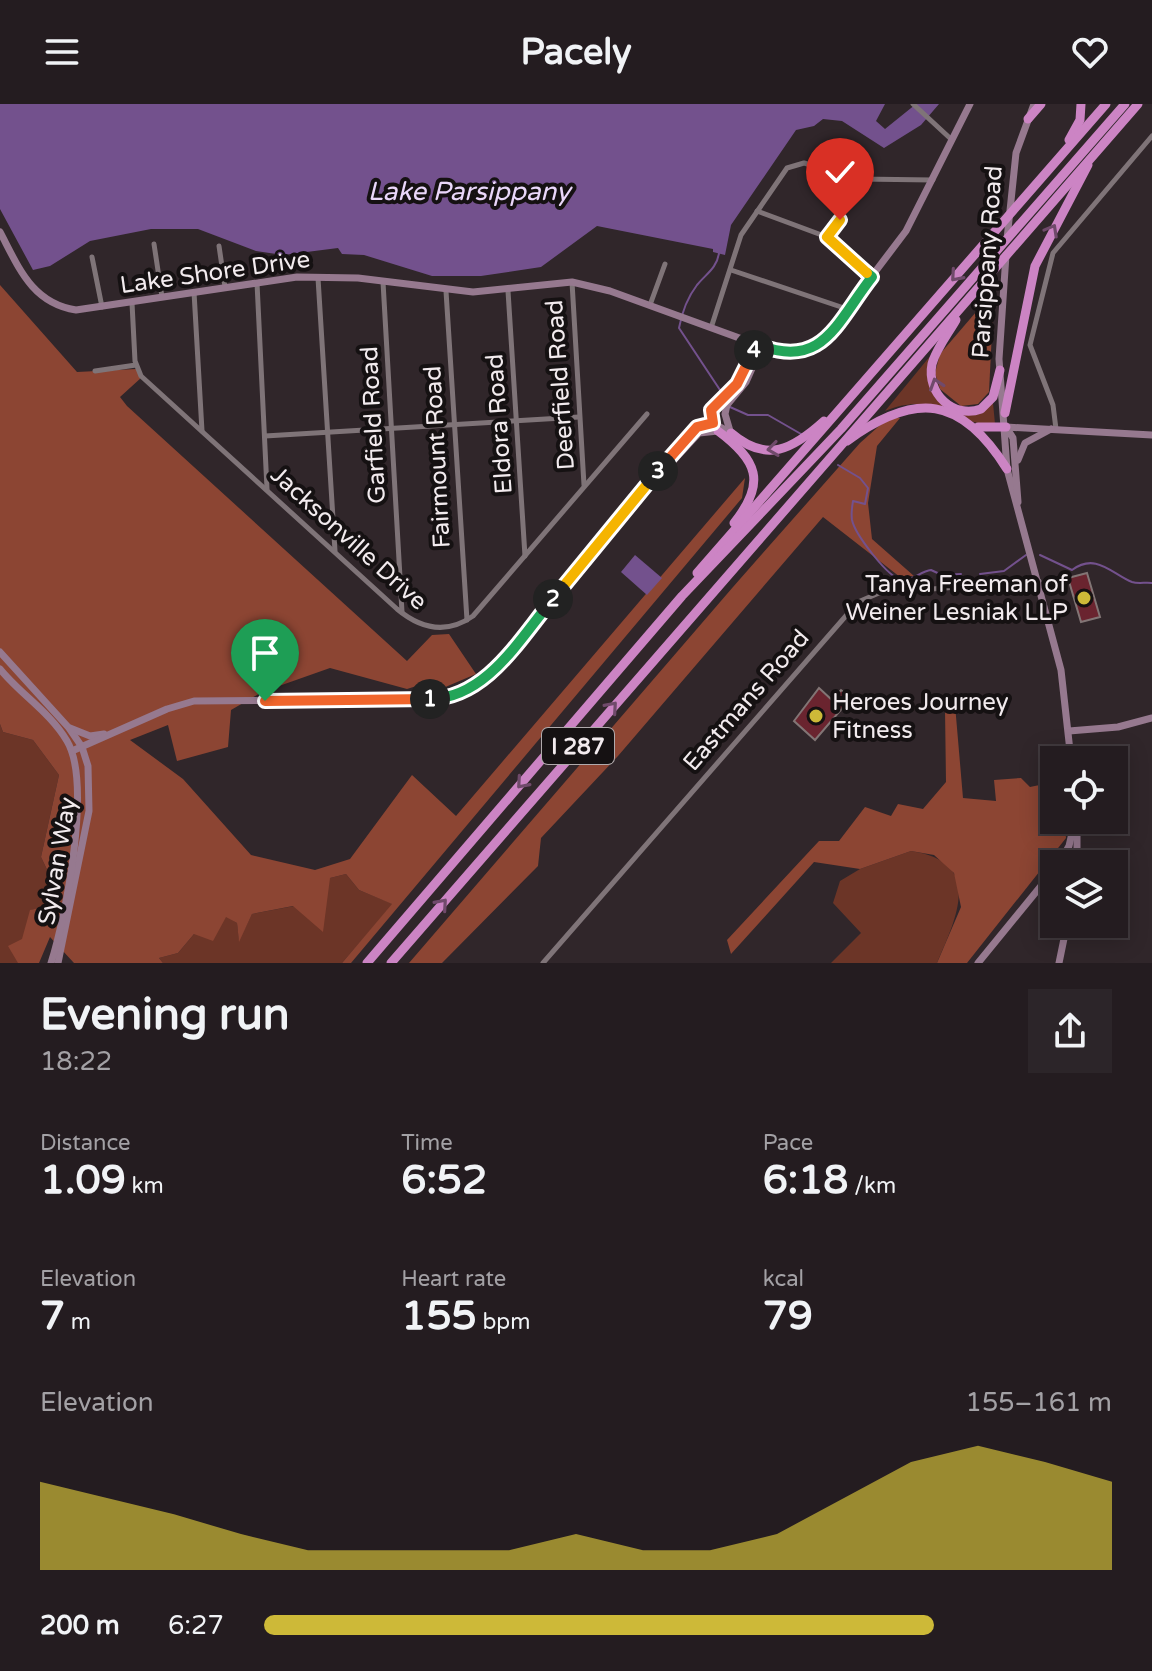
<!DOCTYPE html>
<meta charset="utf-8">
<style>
:root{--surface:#241c20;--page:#2c2529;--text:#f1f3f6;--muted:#a3a1a5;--line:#413a3e;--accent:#cdb938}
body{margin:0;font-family:"Varela Round",sans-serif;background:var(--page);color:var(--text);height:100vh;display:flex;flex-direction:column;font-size:30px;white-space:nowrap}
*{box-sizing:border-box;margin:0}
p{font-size:26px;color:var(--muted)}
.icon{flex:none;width:44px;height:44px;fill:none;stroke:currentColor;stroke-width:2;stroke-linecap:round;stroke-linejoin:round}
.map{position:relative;height:859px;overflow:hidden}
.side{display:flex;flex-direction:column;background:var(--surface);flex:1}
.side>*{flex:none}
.buttons{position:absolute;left:1040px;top:642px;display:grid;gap:16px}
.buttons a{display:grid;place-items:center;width:88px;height:88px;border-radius:0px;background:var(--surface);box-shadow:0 4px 20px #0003,0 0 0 2px var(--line);font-size:40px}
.pin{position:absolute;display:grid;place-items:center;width:68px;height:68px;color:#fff;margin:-82px -34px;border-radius:50% 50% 50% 0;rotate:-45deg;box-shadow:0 0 8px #0007}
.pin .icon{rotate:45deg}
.km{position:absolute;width:40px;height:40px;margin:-20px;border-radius:50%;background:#222;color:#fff;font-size:22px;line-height:40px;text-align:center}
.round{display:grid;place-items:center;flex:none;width:84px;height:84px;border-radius:0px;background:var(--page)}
.head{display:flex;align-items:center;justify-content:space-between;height:136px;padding:0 40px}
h1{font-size:44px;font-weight:700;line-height:60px}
.metrics{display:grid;grid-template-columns:repeat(3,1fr);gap:12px;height:136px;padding:8px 40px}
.metrics div{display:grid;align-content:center}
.metrics b{font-size:40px;font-weight:700}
.metrics small{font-size:22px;font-weight:400}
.metrics p{font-size:22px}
.chart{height:224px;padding:16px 40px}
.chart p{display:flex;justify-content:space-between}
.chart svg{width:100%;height:144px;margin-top:8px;fill:var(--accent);opacity:.7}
ul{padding:0 40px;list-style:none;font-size:26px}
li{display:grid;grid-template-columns:128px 96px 1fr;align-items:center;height:60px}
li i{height:20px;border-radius:10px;background:var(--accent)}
header{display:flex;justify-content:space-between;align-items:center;height:104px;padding:0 40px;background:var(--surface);font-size:36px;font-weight:700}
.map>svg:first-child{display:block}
.green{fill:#6c3527}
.forest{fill:#8c4533}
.water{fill:#73518d}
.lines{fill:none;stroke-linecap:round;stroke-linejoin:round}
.stream{stroke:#73518d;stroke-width:2}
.building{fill:#6a242f;stroke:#827575;stroke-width:2}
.street{stroke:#7f7478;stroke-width:5}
.secondary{stroke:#96798f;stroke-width:7}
.highway{stroke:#cc84c4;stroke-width:9}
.oneway{stroke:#704a6b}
.split-1-casing{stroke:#fff;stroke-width:16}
.split-2-casing{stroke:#fff;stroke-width:16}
.split-3-casing{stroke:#fff;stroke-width:16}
.split-4-casing{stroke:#fff;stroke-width:16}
.split-5-casing{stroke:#fff;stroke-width:16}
.split-6-casing{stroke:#fff;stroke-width:16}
.split-1{stroke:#f0652b;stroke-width:10}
.split-2{stroke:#22a559;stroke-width:10}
.split-3{stroke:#f5b400;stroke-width:10}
.split-4{stroke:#f0652b;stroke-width:10}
.split-5{stroke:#22a559;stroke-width:10}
.split-6{stroke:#f5b400;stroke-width:10}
.poi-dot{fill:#cdb938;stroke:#151112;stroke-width:3}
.labels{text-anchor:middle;stroke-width:8;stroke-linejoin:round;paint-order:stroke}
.shield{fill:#151112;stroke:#b0aaac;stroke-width:2}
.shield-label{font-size:22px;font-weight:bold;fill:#f2ebee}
.street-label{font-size:24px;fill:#f2ebee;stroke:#151112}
.poi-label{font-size:24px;fill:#f2ebee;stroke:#151112;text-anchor:end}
.water-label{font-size:26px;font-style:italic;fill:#ead7fa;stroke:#151112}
</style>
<header><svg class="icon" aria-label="menu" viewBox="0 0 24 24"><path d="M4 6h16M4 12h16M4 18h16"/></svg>Pacely<svg class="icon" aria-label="heart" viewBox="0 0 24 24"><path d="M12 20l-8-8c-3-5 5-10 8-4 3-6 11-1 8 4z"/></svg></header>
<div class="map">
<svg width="1152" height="859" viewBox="0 0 1152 859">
<rect width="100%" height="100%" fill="#30262a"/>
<g class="green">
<path d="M 931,251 L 929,272 L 956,308 L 993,299 L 995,320 C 949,322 939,285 885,307 Z"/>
<path d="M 0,620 L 3,628 L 33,636 L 59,671 L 41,753 L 53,778 L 48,802 L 31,806 L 18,859 L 0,859 Z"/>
<path d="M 911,747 C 984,758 957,813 937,859 L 831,859 L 861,829 L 833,799 L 840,777 L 860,765 Z"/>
<path d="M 346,770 L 359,786 L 393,800 L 342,859 L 163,859 L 159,854 L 178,849 L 194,830 L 226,812 L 237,819 L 239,836 L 252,810 L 294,802 L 330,774 Z"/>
</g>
<g class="forest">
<path d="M 0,181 L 77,268 L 136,265 L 142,273 L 120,293 L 127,302 L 407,557 L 432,531 L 449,530 L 476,570 L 443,584 L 429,578 L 407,585 L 330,564 L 262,588 L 231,606 L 228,643 L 177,657 L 168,621 L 130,636 L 183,675 L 251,751 L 315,766 L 350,755 L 412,671 L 456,712 L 745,374 L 742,394 L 351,859 L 342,859 L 392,800 L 359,786 L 346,770 L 330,774 L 323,828 L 293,802 L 252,810 L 239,838 L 237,819 L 226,813 L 213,837 L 194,830 L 178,849 L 159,854 L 163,859 L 74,859 L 50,833 L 39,859 L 18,859 L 8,842 L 22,835 L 30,806 L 48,802 L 53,778 L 41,753 L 59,671 L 33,636 L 3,628 L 0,620 Z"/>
<path d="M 994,187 L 989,288 L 978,300 L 961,302 L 940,285 L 935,269 L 940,250 Z"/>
<path d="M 888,314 L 900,314 L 877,342 L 868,399 L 872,435 L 914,472 L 900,473 L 823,413 L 618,652 L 541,734 L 538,762 L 442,859 L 409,859 L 733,483 L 860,339 Z"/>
<path d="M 954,589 L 963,694 L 996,697 L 994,676 L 1021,674 L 1030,683 L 1054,678 L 1054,716 L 1064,716 L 1066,734 L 967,859 L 937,859 L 961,803 L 954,769 L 934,751 L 911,747 L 860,765 L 814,758 L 731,850 L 727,836 L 819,737 L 839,737 L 865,703 L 891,712 L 898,700 L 923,705 L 946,678 L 945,605 Z"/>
</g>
<g class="water">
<path d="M 0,0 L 885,0 L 876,17 L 885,25 L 916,0 L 939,0 L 921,21 L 884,44 L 842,17 L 823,15 L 814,22 L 796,26 L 731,121 L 725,151 L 713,148 L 713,145 L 597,122 L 541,163 L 481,172 L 432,172 L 364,151 L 342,150 L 338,144 L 283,151 L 256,147 L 198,125 L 151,125 L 90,137 L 50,162 L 33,166 L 0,105 Z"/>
<path d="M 635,451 L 662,474 L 647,491 L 621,468 Z"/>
</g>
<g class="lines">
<g class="stream">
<path d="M 719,149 C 717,164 706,170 697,181 C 687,194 682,208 679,224 L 722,289"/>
<path d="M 730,303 L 748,311 L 768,311 L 801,330"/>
<path d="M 838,361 L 860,374 L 868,384 L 865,400 L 853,397 C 852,403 851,410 852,416 C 855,430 888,474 902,476 C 912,477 921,467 931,466 L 942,471 L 961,470"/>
<path d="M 1040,451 L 1072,466 C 1096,448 1112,470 1132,478 C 1138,480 1146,478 1152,479"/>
<path d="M 980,470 L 1004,467 L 1026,451"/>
</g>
</g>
<g class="building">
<path d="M 1087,469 L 1100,513 L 1081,518 L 1068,474 Z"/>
<path d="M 819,584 L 832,596 L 841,586 L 851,594 L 815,636 L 794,617 Z"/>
</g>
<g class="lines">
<g class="street">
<path d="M 913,0 L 952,36"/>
<path d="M 757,107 L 827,133 L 872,173"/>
<path d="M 827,133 L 863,76"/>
<path d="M 154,140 L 162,193"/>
<path d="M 219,142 L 225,183"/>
<path d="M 92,153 L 102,203"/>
<path d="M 731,166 L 847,205"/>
<path d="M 318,174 L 335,447"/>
<path d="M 383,178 L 402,508"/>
<path d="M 572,178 L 584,381"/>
<path d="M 257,179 L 267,385"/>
<path d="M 446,187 L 467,516"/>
<path d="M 508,187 L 525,452"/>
<path d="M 194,188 L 202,327"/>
<path d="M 132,199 L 135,257 L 141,272 L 397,505 C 421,525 446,531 473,512 L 647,310"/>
<path d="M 650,201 L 665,160"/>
<path d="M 711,224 L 741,131 L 787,64 L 804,59 L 859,75 L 933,76"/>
<path d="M 95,267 L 136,261"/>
<path d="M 1056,325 L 1053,301 L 1030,241 L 1053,149 L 1152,32"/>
<path d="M 265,332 L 579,313"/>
<path d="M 543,859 L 858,498 L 879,489 L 1039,477"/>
</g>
<g class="secondary">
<path d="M 0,128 C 19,164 32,199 76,206 L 297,173 L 358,174 L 473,188 L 572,178 L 610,187 L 775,247 L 797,250 L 822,238 L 906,127 L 970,0"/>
<path d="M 1007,135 L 1016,49 L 1034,0"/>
<path d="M 1006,151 L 999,255 L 1007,365 L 1061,566 L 1071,656"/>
<path d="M 715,321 L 711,306 L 741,275 L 756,240"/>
<path d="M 1006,323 L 1152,331"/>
<path d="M 1006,323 L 1013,334 L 1018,398"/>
<path d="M 730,327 L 725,310 L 727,301 L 746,278 L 762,242"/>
<path d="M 1018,356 L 1025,339 L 1051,325"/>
<path d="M 639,394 L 699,329 L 718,327"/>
<path d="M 0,548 L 69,624 L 82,643 L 88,662 L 89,707 L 58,859"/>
<path d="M 0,565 C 20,590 50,608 67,637 C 92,679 66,812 51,859"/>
<path d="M 70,624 L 90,632 L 104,630"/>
<path d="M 1069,627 L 1118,623 L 1152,614"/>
<path d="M 72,647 L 167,605 L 194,597 L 437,595 L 468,587 L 491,568 L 693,326 L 713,319 L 731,329"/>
<path d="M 1059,760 L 1069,742 L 1075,716"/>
<path d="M 1077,760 L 1077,718"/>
<path d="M 978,859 L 1054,766"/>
<path d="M 1059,859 L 1067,820"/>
</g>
<g class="highway">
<path d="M 1028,15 L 1041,0"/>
<path d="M 1069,36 L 1080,16 L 1081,0"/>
<path d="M 956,216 C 948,230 936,245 932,260 C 926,290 954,315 981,305 L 993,293 L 1000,266"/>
<path d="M 1005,309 L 1035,162 L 1088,61"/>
<path d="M 978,323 L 1006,323"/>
<path d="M 718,327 C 757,356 767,378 734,419"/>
<path d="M 731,329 C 767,360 793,345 824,317"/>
<path d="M 847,337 C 916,287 961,292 1007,365"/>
<path d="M 697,469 L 1106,0"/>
<path d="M 367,859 L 682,492 L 841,325 L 1125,0"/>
<path d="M 391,859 L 1138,0"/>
</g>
</g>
<defs><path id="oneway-chevron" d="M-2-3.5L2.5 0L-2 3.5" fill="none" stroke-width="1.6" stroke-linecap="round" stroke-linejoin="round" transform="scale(2)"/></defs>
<g class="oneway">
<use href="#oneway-chevron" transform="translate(1052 126) rotate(-61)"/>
<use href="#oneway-chevron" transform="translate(956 172) rotate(131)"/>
<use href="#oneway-chevron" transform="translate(936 280) rotate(-108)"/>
<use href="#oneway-chevron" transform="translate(773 345) rotate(172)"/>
<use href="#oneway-chevron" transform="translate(612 603) rotate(-49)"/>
<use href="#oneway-chevron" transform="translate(522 679) rotate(131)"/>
<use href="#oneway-chevron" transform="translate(442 800) rotate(-49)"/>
</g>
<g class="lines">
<defs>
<path id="split-1" d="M 265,597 L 430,595"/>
<path id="split-2" d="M 430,595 C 487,594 520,534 553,495"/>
<path id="split-3" d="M 553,495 L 658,367"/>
<path id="split-4" d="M 658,367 L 697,323 L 713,319 L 711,306 L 737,280 L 754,246"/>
<path id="split-5" d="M 754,246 L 756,240 C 823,267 836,219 872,173 L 867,169"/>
<path id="split-6" d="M 840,116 L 827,133 L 867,169"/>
</defs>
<use href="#split-1" class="split-1-casing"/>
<use href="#split-2" class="split-2-casing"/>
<use href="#split-3" class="split-3-casing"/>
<use href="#split-4" class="split-4-casing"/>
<use href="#split-5" class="split-5-casing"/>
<use href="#split-6" class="split-6-casing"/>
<use href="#split-1" class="split-1"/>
<use href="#split-2" class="split-2"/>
<use href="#split-3" class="split-3"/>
<use href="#split-4" class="split-4"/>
<use href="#split-5" class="split-5"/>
<use href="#split-6" class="split-6"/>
</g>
<g class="poi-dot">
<circle cx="1084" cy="494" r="8"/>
<circle cx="816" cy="612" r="8"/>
</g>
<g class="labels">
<rect class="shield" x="542" y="624" width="72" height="36" rx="6"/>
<g class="shield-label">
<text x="578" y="650">I 287</text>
</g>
<g class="street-label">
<text transform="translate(987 158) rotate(-86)" y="8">Parsippany Road</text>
<text transform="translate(215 168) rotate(-8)" y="8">Lake Shore Drive</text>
<text transform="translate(560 281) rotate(-94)" y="8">Deerfield Road</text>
<text transform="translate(499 320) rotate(-94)" y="8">Eldora Road</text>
<text transform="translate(373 321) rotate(-93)" y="8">Garfield Road</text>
<text transform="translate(437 353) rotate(-93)" y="8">Fairmount Road</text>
<text transform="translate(349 434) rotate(42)" y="8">Jacksonville Drive</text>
<text transform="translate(746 596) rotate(-49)" y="8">Eastmans Road</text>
<text transform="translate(57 757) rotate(-80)" y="8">Sylvan Way</text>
</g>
<g class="poi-label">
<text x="1068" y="488">Tanya Freeman of<tspan x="1068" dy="28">Weiner Lesniak LLP</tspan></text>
<text x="832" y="606" text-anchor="start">Heroes Journey<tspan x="832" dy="28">Fitness</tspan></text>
</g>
<g class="water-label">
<text x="469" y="96">Lake Parsippany</text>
</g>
</g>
</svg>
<div class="buttons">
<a><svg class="icon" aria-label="locate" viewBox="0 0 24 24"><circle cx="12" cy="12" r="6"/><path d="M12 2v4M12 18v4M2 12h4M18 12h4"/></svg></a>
<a><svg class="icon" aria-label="layers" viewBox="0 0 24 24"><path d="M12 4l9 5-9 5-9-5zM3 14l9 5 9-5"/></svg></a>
</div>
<div class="pin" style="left:265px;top:597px;background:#1e9e55"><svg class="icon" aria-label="arrive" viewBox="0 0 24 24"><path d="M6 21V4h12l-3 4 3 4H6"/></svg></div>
<div class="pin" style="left:840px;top:116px;background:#d93025"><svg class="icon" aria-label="check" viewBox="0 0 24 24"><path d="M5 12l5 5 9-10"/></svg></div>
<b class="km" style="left:430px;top:595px">1</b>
<b class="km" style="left:553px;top:495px">2</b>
<b class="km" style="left:658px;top:367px">3</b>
<b class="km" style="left:754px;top:246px">4</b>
</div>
<section class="side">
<div class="head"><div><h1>Evening run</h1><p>18:22</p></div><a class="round"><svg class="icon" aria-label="share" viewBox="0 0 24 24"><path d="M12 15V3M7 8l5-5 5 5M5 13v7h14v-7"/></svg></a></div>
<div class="metrics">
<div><p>Distance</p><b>1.09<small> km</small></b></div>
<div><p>Time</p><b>6:52</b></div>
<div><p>Pace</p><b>6:18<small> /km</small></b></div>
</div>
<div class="metrics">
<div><p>Elevation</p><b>7<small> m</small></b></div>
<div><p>Heart rate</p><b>155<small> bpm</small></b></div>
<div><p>kcal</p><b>79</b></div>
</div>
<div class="chart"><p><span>Elevation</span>155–161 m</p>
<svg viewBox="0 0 160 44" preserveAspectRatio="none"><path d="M0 44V17L10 22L20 27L30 33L40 38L50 38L60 38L70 38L80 33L90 38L100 38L110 33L120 22L130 11L140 6L150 11L160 17V44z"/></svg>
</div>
<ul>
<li><b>200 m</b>6:27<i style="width:79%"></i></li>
</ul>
</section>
